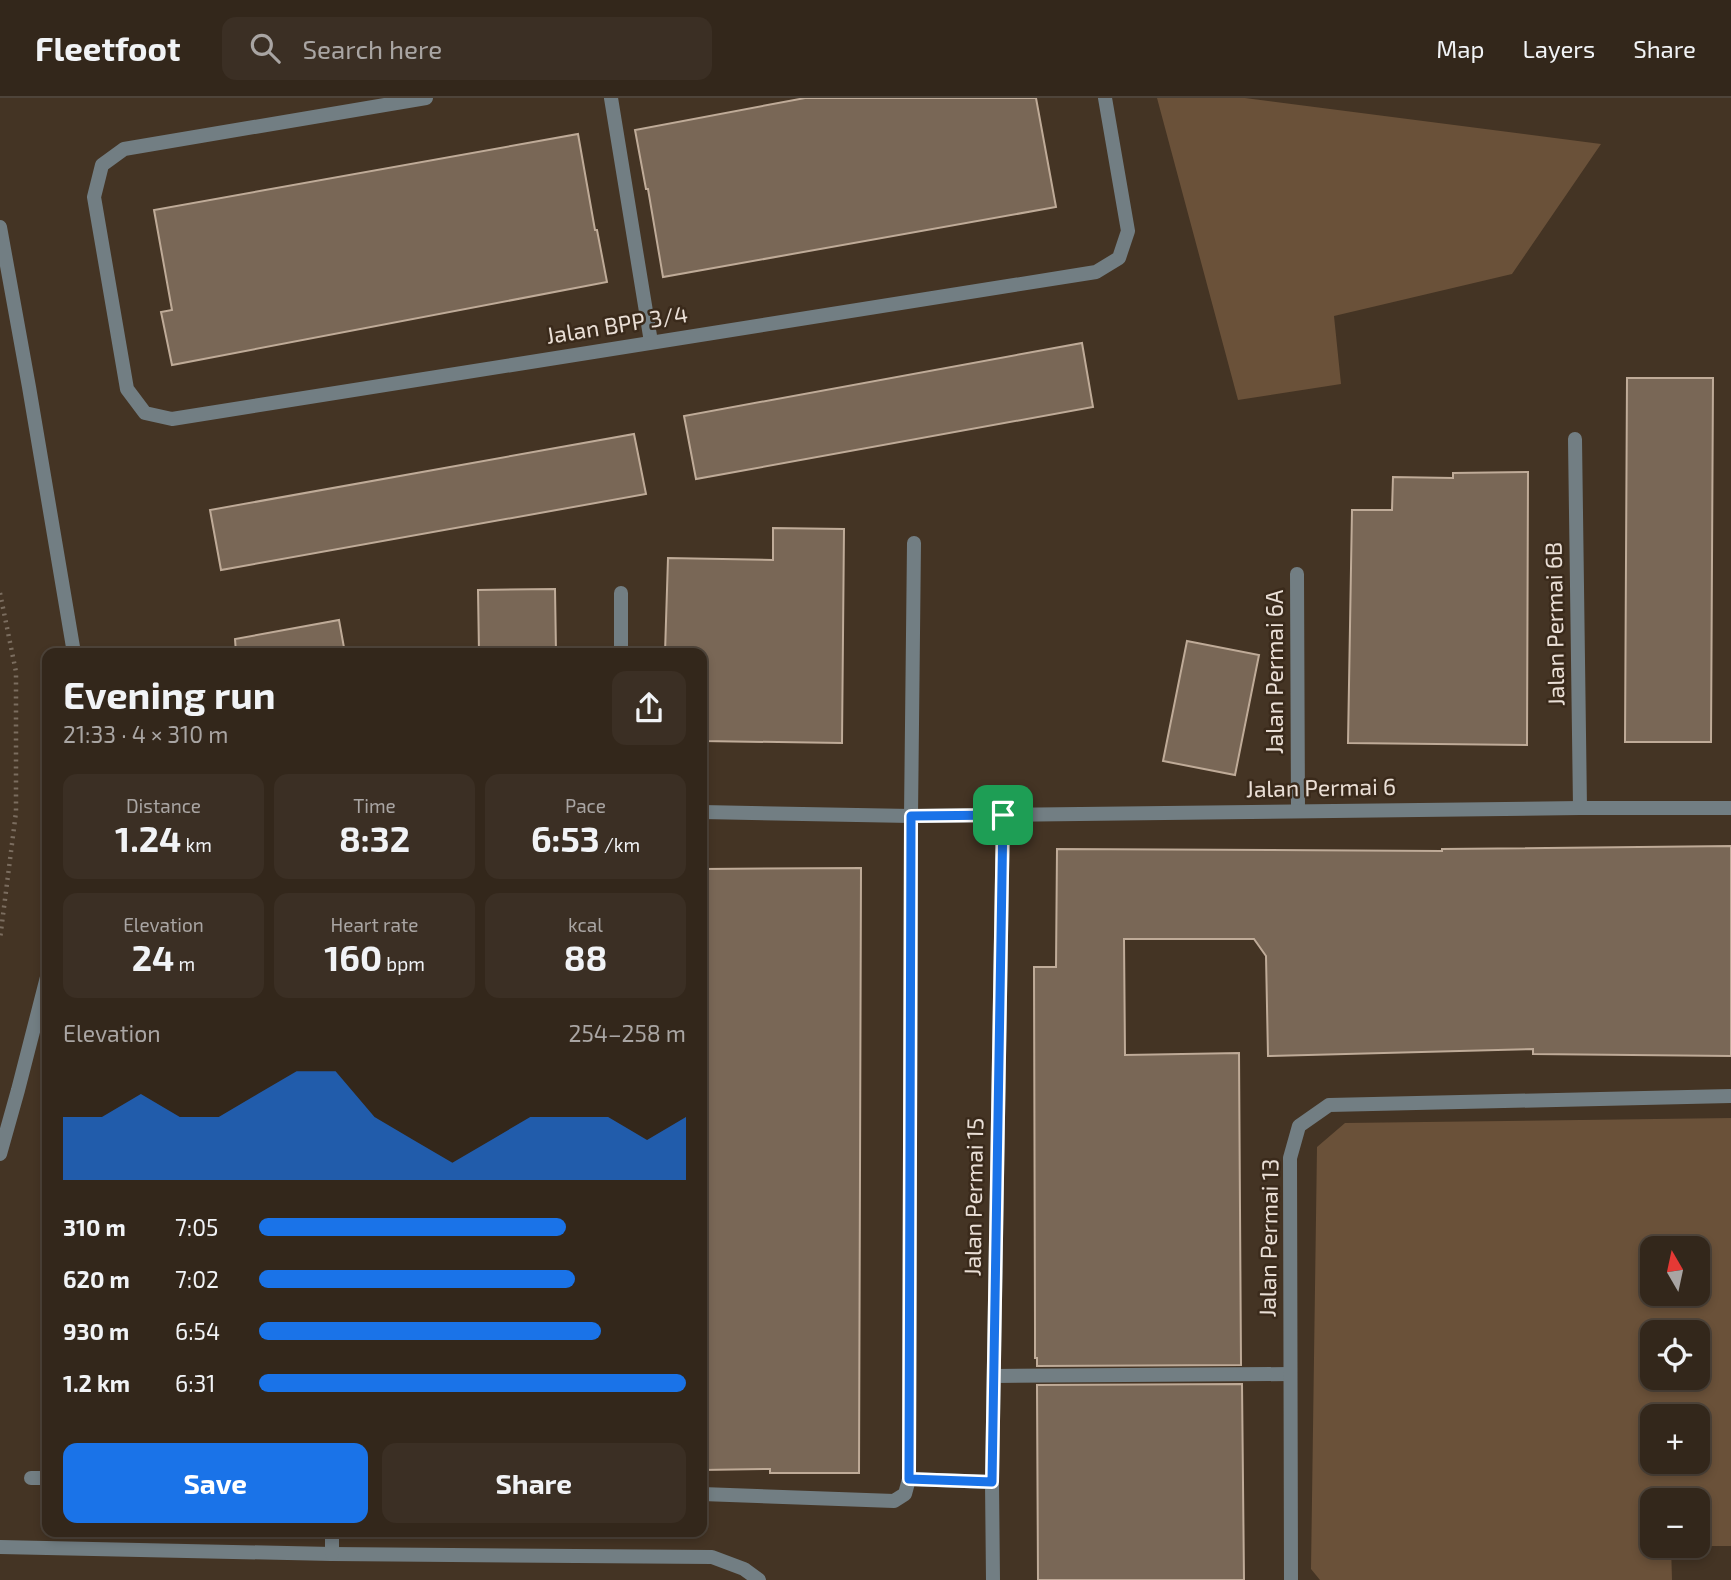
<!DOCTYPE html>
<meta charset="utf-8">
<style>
:root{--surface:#33271b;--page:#3b2f24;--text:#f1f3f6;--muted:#a9a5a3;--line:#4e443a;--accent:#1a73e8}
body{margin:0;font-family:"Exo 2",sans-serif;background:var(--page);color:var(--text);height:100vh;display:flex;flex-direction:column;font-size:26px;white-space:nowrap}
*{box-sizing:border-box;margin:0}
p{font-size:23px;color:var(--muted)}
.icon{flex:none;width:38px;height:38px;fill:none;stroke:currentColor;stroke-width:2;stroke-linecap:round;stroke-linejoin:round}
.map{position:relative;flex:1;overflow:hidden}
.side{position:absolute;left:42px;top:550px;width:665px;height:889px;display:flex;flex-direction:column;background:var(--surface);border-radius:14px;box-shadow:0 4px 10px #0003,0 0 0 2px var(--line)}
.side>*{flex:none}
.needle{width:46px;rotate:351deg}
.controls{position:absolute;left:1640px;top:1138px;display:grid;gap:14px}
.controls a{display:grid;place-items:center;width:70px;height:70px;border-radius:14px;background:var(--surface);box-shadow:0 4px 10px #0003,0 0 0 2px var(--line);font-size:35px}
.pin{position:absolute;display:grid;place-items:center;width:60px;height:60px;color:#fff;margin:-30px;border-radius:14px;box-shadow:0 4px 10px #0006}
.round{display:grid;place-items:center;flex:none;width:74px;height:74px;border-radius:14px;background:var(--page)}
.overview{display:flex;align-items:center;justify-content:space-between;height:119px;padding:0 21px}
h1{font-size:38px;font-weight:700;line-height:52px}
.figures{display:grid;grid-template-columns:repeat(3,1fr);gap:10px;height:119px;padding:7px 21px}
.figures div{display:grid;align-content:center;border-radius:14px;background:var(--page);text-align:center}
.figures b{font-size:35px;font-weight:700}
.figures small{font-size:19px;font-weight:400}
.figures p{font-size:19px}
.chart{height:196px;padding:14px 21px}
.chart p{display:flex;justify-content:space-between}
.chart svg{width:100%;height:126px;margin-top:7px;fill:var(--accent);opacity:.7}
.cta{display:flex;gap:14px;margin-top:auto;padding:14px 21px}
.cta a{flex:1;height:80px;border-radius:14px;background:var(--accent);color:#fff;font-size:28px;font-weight:700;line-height:80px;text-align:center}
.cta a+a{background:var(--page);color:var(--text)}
ul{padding:0 21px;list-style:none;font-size:23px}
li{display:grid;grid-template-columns:112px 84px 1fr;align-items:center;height:52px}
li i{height:18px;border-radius:9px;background:var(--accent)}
header{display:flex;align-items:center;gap:42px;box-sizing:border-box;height:98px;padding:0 35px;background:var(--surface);border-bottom:2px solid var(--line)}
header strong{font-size:33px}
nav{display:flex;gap:38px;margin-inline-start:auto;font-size:24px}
.search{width:490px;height:63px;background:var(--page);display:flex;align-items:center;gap:18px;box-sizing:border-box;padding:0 24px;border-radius:14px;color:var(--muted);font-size:26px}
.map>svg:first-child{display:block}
.green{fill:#6a5139;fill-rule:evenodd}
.building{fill:#796756;stroke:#bfab98;stroke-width:2}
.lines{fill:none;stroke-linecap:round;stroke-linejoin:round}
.path{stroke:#7b6d5f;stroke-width:4.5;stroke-dasharray:2 5;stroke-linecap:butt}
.service{stroke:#727e83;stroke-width:14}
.minor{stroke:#727e83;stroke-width:14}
.tertiary{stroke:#727e83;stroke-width:14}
.route-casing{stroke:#fff;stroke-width:14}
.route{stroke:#1a73e8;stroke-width:9}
.labels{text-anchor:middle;stroke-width:5;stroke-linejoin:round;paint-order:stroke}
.street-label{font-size:23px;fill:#eadfd6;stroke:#3a2a1b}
</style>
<header>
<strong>Fleetfoot</strong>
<div class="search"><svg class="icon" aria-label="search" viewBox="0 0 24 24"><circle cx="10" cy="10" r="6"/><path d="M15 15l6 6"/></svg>Search here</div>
<nav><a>Map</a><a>Layers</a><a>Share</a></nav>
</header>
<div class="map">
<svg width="1731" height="1482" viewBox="0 0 1731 1482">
<rect width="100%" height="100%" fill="#443424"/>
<g class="green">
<path d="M 1157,0 L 1245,0 L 1601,46 L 1512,176 L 1334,218 L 1341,286 L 1238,302 Z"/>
<path d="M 1731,1020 L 1731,1448 L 1671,1448 L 1672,1482 L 1320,1482 L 1311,1471 L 1317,1049 L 1345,1025 ZM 1652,1150 L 1698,1150 L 1698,1195 L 1652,1195 ZM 1652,1234 L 1698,1234 L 1698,1279 L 1652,1279 ZM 1652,1318 L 1698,1318 L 1698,1363 L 1652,1363 ZM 1652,1402 L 1698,1402 L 1698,1447 L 1652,1447 Z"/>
</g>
<g class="building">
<path d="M 805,0 L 1036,0 L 1056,109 L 663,179 L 648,91 L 646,91 L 635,32 Z"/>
<path d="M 578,36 L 595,132 L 597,132 L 607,184 L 172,267 L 161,214 L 172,212 L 154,112 Z"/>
<path d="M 1082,245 L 1093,309 L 696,381 L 684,318 Z"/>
<path d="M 1627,280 L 1713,280 L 1711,644 L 1625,644 Z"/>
<path d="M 634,336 L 646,396 L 221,472 L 210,412 Z"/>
<path d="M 1528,374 L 1527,647 L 1348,645 L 1352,412 L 1392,412 L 1393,379 L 1453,380 L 1453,375 Z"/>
<path d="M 773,430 L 844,431 L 842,645 L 702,643 L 702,555 L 665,555 L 668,460 L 773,462 Z"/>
<path d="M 555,491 L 556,555 L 479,555 L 478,492 Z"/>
<path d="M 339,522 L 345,555 L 236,555 L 235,541 Z"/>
<path d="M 1187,543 L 1259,557 L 1235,677 L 1163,663 Z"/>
<path d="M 1731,748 L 1731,958 L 1533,956 L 1533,951 L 1268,958 L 1266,858 L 1254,841 L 1124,841 L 1125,957 L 1239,955 L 1241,1267 L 1037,1268 L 1037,1260 L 1035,1260 L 1035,1230 L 1034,869 L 1056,869 L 1057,751 L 1442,753 L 1442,751 Z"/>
<path d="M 861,770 L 859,1375 L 770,1375 L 770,1371 L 702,1372 L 702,771 Z"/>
<path d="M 1242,1286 L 1244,1482 L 1038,1482 L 1037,1287 Z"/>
</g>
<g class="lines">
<path class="path" d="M 0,495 L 16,574 L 16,714 L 0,841"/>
<g class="service">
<path d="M 611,0 L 651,244"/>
<path d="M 994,1278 L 1290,1276"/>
</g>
<g class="minor">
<path d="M 426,0 L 124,51 L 102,67 L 94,99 L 127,291 L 145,315 L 172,321 L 1096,174 L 1119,160 L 1128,133 L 1105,0"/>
<path d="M 1575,341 L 1580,710"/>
<path d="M 914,445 L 911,718 L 909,1381 L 992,1384"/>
<path d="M 1297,476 L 1298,713"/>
<path d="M 621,555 L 621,495"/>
<path d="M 702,714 L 911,718 L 1580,710 L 1731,710"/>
<path d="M 31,1380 L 47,1380"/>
<path d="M 702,1396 L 894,1403 L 905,1396 L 909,1381"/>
<path d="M 0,1449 L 332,1456 L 712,1459 L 744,1471 L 759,1482"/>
<path d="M 332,1456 L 332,1433"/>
<path d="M 993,1482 L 992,1384 L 1003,717"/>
<path d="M 1291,1482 L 1290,1060 L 1299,1028 L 1329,1007 L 1731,998"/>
</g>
<g class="tertiary">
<path d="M 0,129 L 29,289 L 74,555"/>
<path d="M 0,1056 L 18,992 L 47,879"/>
</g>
</g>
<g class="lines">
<defs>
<path id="route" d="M 1003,717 L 992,1384 L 909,1381 L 911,718 Z"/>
</defs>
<use href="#route" class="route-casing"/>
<use href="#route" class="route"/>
</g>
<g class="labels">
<g class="street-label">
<text transform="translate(617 227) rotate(-9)" y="8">Jalan BPP 3/4</text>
<text transform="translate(1555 526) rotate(-91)" y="8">Jalan Permai 6B</text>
<text transform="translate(1275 574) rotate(-90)" y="8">Jalan Permai 6A</text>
<text transform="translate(1321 690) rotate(-1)" y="8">Jalan Permai 6</text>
<text transform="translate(974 1099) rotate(-89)" y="8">Jalan Permai 15</text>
<text transform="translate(1269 1140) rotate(-89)" y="8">Jalan Permai 13</text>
</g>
</g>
</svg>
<div class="controls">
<a><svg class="needle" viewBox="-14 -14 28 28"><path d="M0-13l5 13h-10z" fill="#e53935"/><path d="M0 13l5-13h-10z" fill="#a9a5a3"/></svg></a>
<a><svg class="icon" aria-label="locate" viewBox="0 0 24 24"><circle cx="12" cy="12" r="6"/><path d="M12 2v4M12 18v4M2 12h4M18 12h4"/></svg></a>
<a>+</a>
<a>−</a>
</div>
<div class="pin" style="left:1003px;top:717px;background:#1e9e55"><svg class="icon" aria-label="arrive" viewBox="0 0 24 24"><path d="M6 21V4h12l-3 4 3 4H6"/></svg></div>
<section class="side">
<div class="overview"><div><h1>Evening run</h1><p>21:33 · 4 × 310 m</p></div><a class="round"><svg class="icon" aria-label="share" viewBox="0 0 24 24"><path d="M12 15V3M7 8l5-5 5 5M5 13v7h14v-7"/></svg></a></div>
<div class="figures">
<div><p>Distance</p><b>1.24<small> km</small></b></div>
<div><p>Time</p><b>8:32</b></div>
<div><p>Pace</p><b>6:53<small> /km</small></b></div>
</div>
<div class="figures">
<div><p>Elevation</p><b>24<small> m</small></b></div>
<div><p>Heart rate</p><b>160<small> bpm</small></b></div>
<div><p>kcal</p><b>88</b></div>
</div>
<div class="chart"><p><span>Elevation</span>254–258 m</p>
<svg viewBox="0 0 160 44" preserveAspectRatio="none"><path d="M0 44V22L10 22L20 14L30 22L40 22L50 14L60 6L70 6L80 22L90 30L100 38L110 30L120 22L130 22L140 22L150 30L160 22V44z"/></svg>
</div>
<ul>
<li><b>310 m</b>7:05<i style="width:72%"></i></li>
<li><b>620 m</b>7:02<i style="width:74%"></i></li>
<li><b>930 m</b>6:54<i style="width:80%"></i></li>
<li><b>1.2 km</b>6:31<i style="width:100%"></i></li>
</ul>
<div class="cta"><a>Save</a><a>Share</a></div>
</section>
</div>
